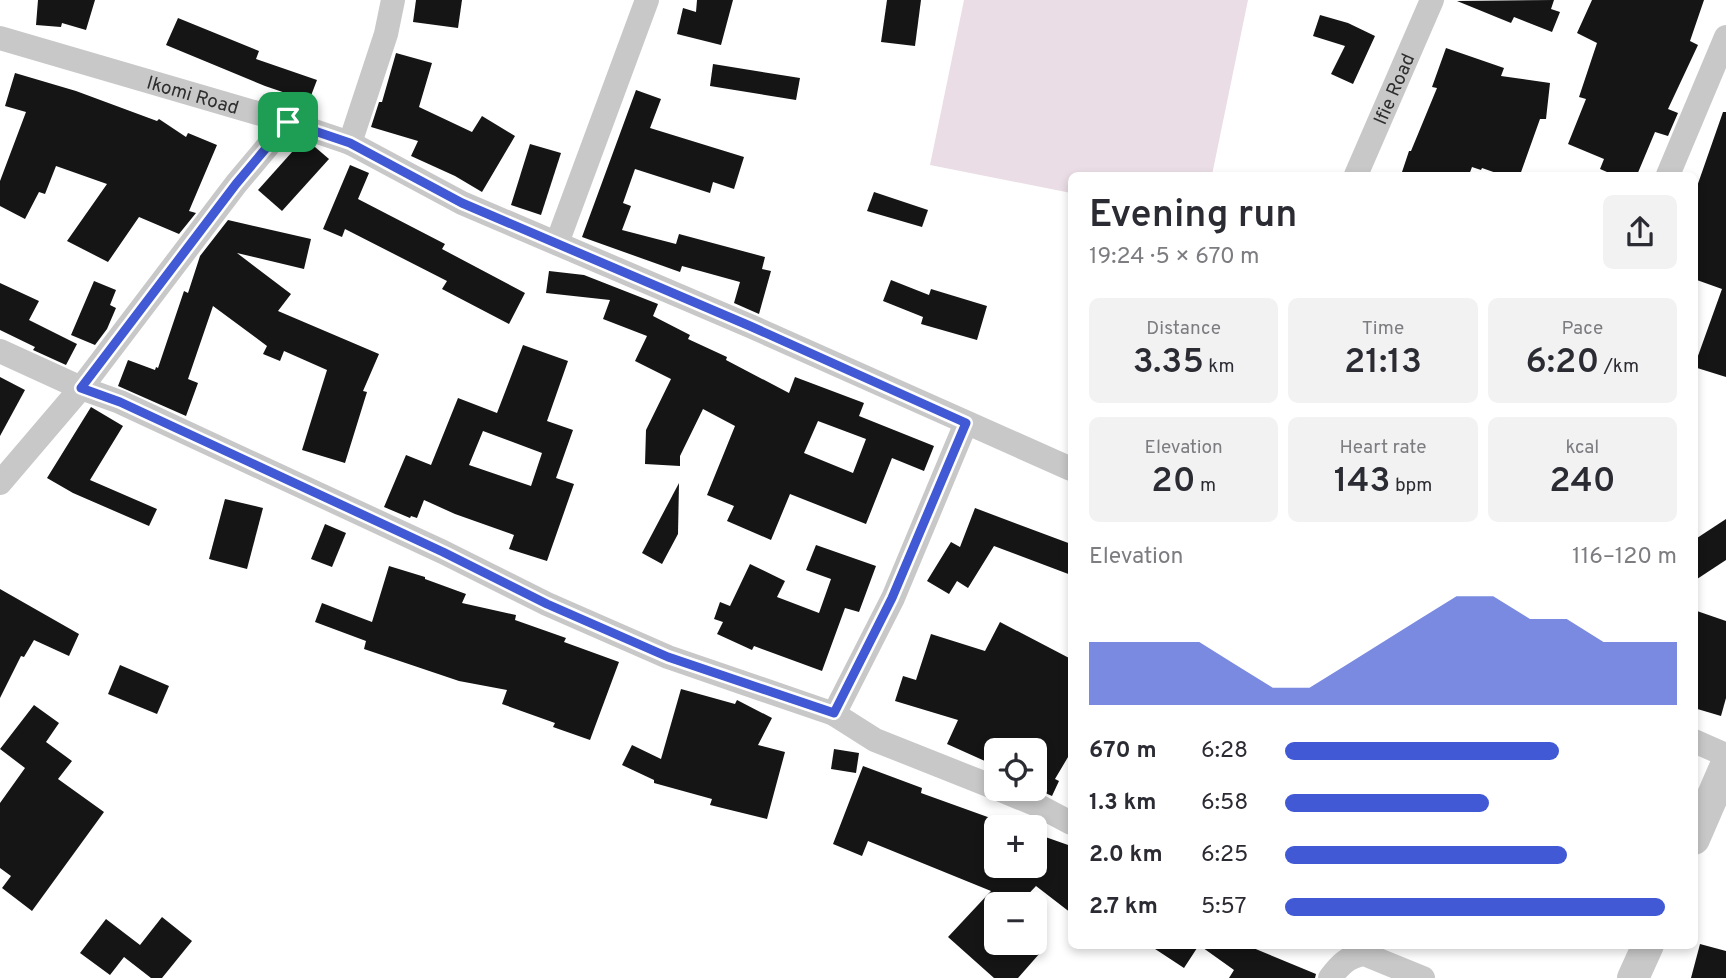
<!DOCTYPE html>
<meta charset="utf-8">
<style>
:root{--surface:#fff;--page:#f2f2f3;--text:#2b2b33;--muted:#7c7c81;--accent:#4159d4}
body{margin:0;font-family:Overpass,sans-serif;background:var(--page);color:var(--text);height:100vh;display:flex;flex-direction:column;font-size:26px;white-space:nowrap}
*{box-sizing:border-box;margin:0}
p{font-size:23px;color:var(--muted)}
.icon{flex:none;width:38px;height:38px;fill:none;stroke:currentColor;stroke-width:2;stroke-linecap:round;stroke-linejoin:round}
.map{position:relative;flex:1;overflow:hidden}
.side{position:absolute;left:1068px;top:172px;width:630px;height:777px;display:flex;flex-direction:column;background:var(--surface);border-radius:10px;box-shadow:0 4px 10px #0003}
.side>*{flex:none}
.fabs{position:absolute;left:984px;top:738px;display:grid;gap:14px}
.fabs a{display:grid;place-items:center;width:63px;height:63px;border-radius:10px;background:var(--surface);box-shadow:0 4px 10px #0003;font-size:35px}
.pin{position:absolute;display:grid;place-items:center;width:60px;height:60px;color:#fff;margin:-30px;border-radius:14px;box-shadow:0 4px 10px #0006}
.round{display:grid;place-items:center;flex:none;width:74px;height:74px;border-radius:10px;background:var(--page)}
.summary{display:flex;align-items:center;justify-content:space-between;height:119px;padding:0 21px}
h1{font-size:38px;font-weight:600;line-height:52px}
.stats{display:grid;grid-template-columns:repeat(3,1fr);gap:10px;height:119px;padding:7px 21px}
.stats div{display:grid;align-content:center;border-radius:10px;background:var(--page);text-align:center}
.stats b{font-size:35px;font-weight:600}
.stats small{font-size:19px;font-weight:400}
.stats p{font-size:19px}
.chart{height:196px;padding:14px 21px}
.chart p{display:flex;justify-content:space-between}
.chart svg{width:100%;height:126px;margin-top:7px;fill:var(--accent);opacity:.7}
ul{padding:0 21px;list-style:none;font-size:23px}
li{display:grid;grid-template-columns:112px 84px 1fr;align-items:center;height:52px}
li i{height:18px;border-radius:9px;background:var(--accent)}
.map>svg:first-child{display:block}
.grass{fill:#eadde5}
.building{fill:#151515;fill-rule:evenodd}
.lines{fill:none;stroke-linecap:round;stroke-linejoin:round}
.minor{stroke:#c8c8c8;stroke-width:24}
.tertiary{stroke:#c8c8c8;stroke-width:32}
.route-casing{stroke:#fff;stroke-width:14}
.route{stroke:#4159d4;stroke-width:9}
.labels{text-anchor:middle;stroke-width:7;stroke-linejoin:round;paint-order:stroke}
.street-label{font-size:19px;fill:#2e2e2e;stroke:#fff}
</style>
<div class="map">
<svg width="1726" height="978" viewBox="0 0 1726 978">
<rect width="100%" height="100%" fill="#fff"/>
<path class="grass" d="M 964,0 L 1248,0 L 1212,175 L 1071,175 L 1071,193 L 930,165 Z"/>
<g class="building">
<path d="M 38,0 L 95,0 L 86,30 L 62,23 L 61,27 L 36,25 Z"/>
<path d="M 416,0 L 462,0 L 458,28 L 413,22 Z"/>
<path d="M 697,0 L 733,0 L 721,45 L 677,34 L 683,8 L 696,12 Z"/>
<path d="M 887,0 L 921,0 L 915,46 L 881,42 Z"/>
<path d="M 1554,0 L 1551,9 L 1560,12 L 1552,32 L 1514,17 L 1511,23 L 1457,1 Z"/>
<path d="M 1592,0 L 1704,0 L 1690,41 L 1698,45 L 1668,109 L 1678,113 L 1668,136 L 1655,132 L 1637,175 L 1614,175 L 1600,169 L 1604,159 L 1568,144 L 1586,99 L 1579,97 L 1597,43 L 1577,33 Z"/>
<path d="M 1320,15 L 1348,23 L 1375,36 L 1353,84 L 1331,74 L 1345,46 L 1313,36 Z"/>
<path d="M 178,18 L 259,51 L 256,59 L 317,80 L 309,101 L 265,86 L 166,45 Z"/>
<path d="M 1446,48 L 1504,68 L 1501,76 L 1550,83 L 1546,119 L 1540,119 L 1520,175 L 1502,175 L 1482,168 L 1481,170 L 1472,167 L 1469,175 L 1401,175 L 1409,151 L 1411,151 L 1437,88 L 1432,87 Z"/>
<path d="M 396,53 L 432,63 L 419,107 L 472,132 L 482,116 L 515,136 L 482,192 L 455,176 L 411,156 L 418,141 L 371,127 L 379,102 L 382,102 Z"/>
<path d="M 713,64 L 800,78 L 796,100 L 710,86 Z"/>
<path d="M 15,73 L 76,91 L 157,121 L 159,119 L 186,137 L 188,133 L 217,145 L 189,211 L 196,213 L 179,234 L 139,217 L 108,262 L 67,241 L 107,184 L 56,166 L 45,194 L 39,192 L 25,219 L 0,206 L 0,181 L 26,112 L 5,106 Z"/>
<path d="M 636,90 L 661,99 L 650,128 L 744,157 L 734,189 L 713,182 L 710,193 L 635,169 L 623,203 L 631,206 L 622,230 L 676,244 L 679,234 L 765,257 L 762,269 L 771,271 L 759,314 L 734,303 L 740,282 L 682,266 L 680,272 L 582,237 Z"/>
<path d="M 1723,112 L 1726,112 L 1726,377 L 1694,367 L 1722,289 L 1694,279 L 1694,195 Z"/>
<path d="M 301,142 L 315,147 L 329,159 L 282,211 L 258,190 Z"/>
<path d="M 530,144 L 561,153 L 541,215 L 511,205 Z"/>
<path d="M 350,165 L 369,173 L 358,199 L 445,244 L 442,249 L 525,293 L 509,324 L 442,289 L 447,281 L 345,229 L 342,237 L 323,229 Z"/>
<path d="M 874,192 L 928,210 L 922,227 L 867,211 Z"/>
<path d="M 228,220 L 311,239 L 304,269 L 237,253 L 291,294 L 278,311 L 379,354 L 363,391 L 367,392 L 345,463 L 302,450 L 327,370 L 284,351 L 280,361 L 263,354 L 267,346 L 213,306 L 188,379 L 198,383 L 186,416 L 118,386 L 128,360 L 155,370 L 156,367 L 158,368 L 184,291 L 188,293 L 200,256 Z"/>
<path d="M 549,271 L 584,275 L 658,304 L 653,316 L 690,335 L 688,339 L 727,357 L 726,360 L 789,393 L 795,377 L 864,403 L 859,416 L 934,446 L 924,471 L 892,458 L 866,524 L 790,494 L 771,540 L 727,521 L 734,506 L 707,495 L 735,426 L 703,409 L 680,456 L 680,466 L 645,464 L 646,430 L 671,379 L 635,361 L 647,336 L 603,319 L 610,300 L 546,293 ZM 818,421 L 866,439 L 853,473 L 804,453 Z"/>
<path d="M 891,280 L 929,295 L 931,289 L 987,306 L 977,340 L 921,324 L 923,317 L 883,301 Z"/>
<path d="M 94,281 L 116,290 L 110,305 L 116,308 L 107,329 L 95,345 L 71,335 Z"/>
<path d="M 0,283 L 39,301 L 29,320 L 77,344 L 66,365 L 33,350 L 35,347 L 0,330 Z"/>
<path d="M 523,345 L 568,361 L 547,421 L 573,430 L 556,478 L 574,484 L 547,561 L 509,549 L 514,535 L 455,514 L 424,500 L 417,518 L 411,516 L 410,518 L 384,507 L 406,455 L 431,465 L 458,398 L 497,413 ZM 483,431 L 542,453 L 531,486 L 469,465 Z"/>
<path d="M 0,377 L 25,390 L 0,436 Z"/>
<path d="M 91,407 L 123,426 L 90,480 L 157,509 L 149,526 L 73,493 L 47,478 Z"/>
<path d="M 679,483 L 678,534 L 662,564 L 642,553 Z"/>
<path d="M 225,499 L 263,508 L 247,569 L 209,559 Z"/>
<path d="M 975,508 L 1071,544 L 1071,575 L 994,546 L 968,588 L 957,581 L 949,594 L 927,581 L 951,542 L 960,547 Z"/>
<path d="M 1726,519 L 1726,560 L 1694,581 L 1694,540 Z"/>
<path d="M 325,524 L 346,533 L 332,567 L 311,559 Z"/>
<path d="M 816,545 L 876,566 L 859,612 L 845,608 L 822,671 L 754,646 L 752,650 L 717,634 L 723,622 L 714,619 L 720,602 L 730,606 L 750,564 L 785,581 L 777,597 L 819,613 L 831,579 L 806,570 Z"/>
<path d="M 389,566 L 425,577 L 425,579 L 466,594 L 462,603 L 516,615 L 515,620 L 566,638 L 564,642 L 619,662 L 590,740 L 553,727 L 555,723 L 502,704 L 507,690 L 459,681 L 364,649 L 366,641 L 315,622 L 322,603 L 372,622 Z"/>
<path d="M 0,589 L 79,634 L 69,656 L 34,640 L 24,657 L 21,656 L 0,698 Z"/>
<path d="M 1694,610 L 1726,621 L 1726,698 L 1721,716 L 1694,708 Z"/>
<path d="M 1000,622 L 1071,659 L 1071,752 L 1055,779 L 1059,781 L 1052,796 L 1034,788 L 1034,751 L 996,751 L 996,766 L 947,744 L 958,720 L 895,701 L 903,676 L 916,680 L 931,634 L 985,651 Z"/>
<path d="M 120,665 L 169,686 L 157,714 L 108,694 Z"/>
<path d="M 681,689 L 735,704 L 737,700 L 772,718 L 758,745 L 785,752 L 767,819 L 710,805 L 712,799 L 654,783 L 654,780 L 622,765 L 632,745 L 661,759 Z"/>
<path d="M 34,705 L 59,723 L 46,742 L 72,761 L 58,779 L 104,812 L 32,911 L 2,888 L 11,876 L 0,868 L 0,803 L 25,768 L 0,749 Z"/>
<path d="M 834,749 L 859,753 L 856,773 L 831,769 Z"/>
<path d="M 863,766 L 922,788 L 921,793 L 996,820 L 996,866 L 1034,866 L 1034,833 L 1071,846 L 1071,913 L 1036,886 L 1018,905 L 996,905 L 996,943 L 1047,945 L 1018,978 L 994,978 L 948,937 L 991,891 L 868,841 L 862,856 L 833,844 Z"/>
<path d="M 162,917 L 192,941 L 162,978 L 151,978 L 124,957 L 110,975 L 80,953 L 106,919 L 140,945 Z"/>
<path d="M 1700,944 L 1726,951 L 1726,978 L 1691,978 Z"/>
<path d="M 1149,945 L 1246,945 L 1316,974 L 1315,978 L 1229,978 L 1234,970 L 1199,945 L 1184,968 Z"/>
</g>
<g class="lines">
<g class="minor">
<path id="s1" d="M 0,38 L 288,122 L 350,143 L 462,203 L 750,326 L 1071,469"/>
<path d="M 350,143 L 386,34 L 393,0"/>
<path id="s2" d="M 1356,175 L 1432,0"/>
<path d="M 1668,175 L 1726,37"/>
<path d="M 557,243 L 647,0"/>
<path d="M 0,351 L 81,388 L 120,402 L 443,552 L 547,604 L 668,657 L 834,714 L 875,740 L 996,788"/>
<path d="M 0,483 L 81,388 L 236,184 L 288,122"/>
<path d="M 834,714 L 893,598 L 966,423"/>
<path d="M 1694,741 L 1726,755"/>
<path d="M 998,789 L 1037,805 L 1071,823"/>
<path d="M 1330,978 C 1339,966 1348,956 1364,954 L 1423,978"/>
</g>
<g class="tertiary">
<path d="M 1694,839 L 1726,765"/>
<path d="M 1633,978 L 1648,945"/>
</g>
</g>
<g class="lines">
<defs>
<path id="route" d="M 288,122 L 350,143 L 462,203 L 750,326 L 966,423 L 892,598 L 834,713 L 668,657 L 547,604 L 443,552 L 120,402 L 81,388 L 236,184 Z"/>
</defs>
<use href="#route" class="route-casing"/>
<use href="#route" class="route"/>
</g>
<g class="labels">
<g class="street-label">
<text dy="7" stroke="none"><textPath href="#s2" startOffset="94">Ifie Road</textPath></text>
<text dy="7" stroke="none"><textPath href="#s1" startOffset="201">Ikomi Road</textPath></text>
</g>
</g>
</svg>
<div class="fabs">
<a><svg class="icon" aria-label="locate" viewBox="0 0 24 24"><circle cx="12" cy="12" r="6"/><path d="M12 2v4M12 18v4M2 12h4M18 12h4"/></svg></a>
<a>+</a>
<a>−</a>
</div>
<div class="pin" style="left:288px;top:122px;background:#1e9e55"><svg class="icon" aria-label="arrive" viewBox="0 0 24 24"><path d="M6 21V4h12l-3 4 3 4H6"/></svg></div>
<section class="side">
<div class="summary"><div><h1>Evening run</h1><p>19:24 · 5 × 670 m</p></div><a class="round"><svg class="icon" aria-label="share" viewBox="0 0 24 24"><path d="M12 15V3M7 8l5-5 5 5M5 13v7h14v-7"/></svg></a></div>
<div class="stats">
<div><p>Distance</p><b>3.35<small> km</small></b></div>
<div><p>Time</p><b>21:13</b></div>
<div><p>Pace</p><b>6:20<small> /km</small></b></div>
</div>
<div class="stats">
<div><p>Elevation</p><b>20<small> m</small></b></div>
<div><p>Heart rate</p><b>143<small> bpm</small></b></div>
<div><p>kcal</p><b>240</b></div>
</div>
<div class="chart"><p><span>Elevation</span>116–120 m</p>
<svg viewBox="0 0 160 44" preserveAspectRatio="none"><path d="M0 44V22L10 22L20 22L30 22L40 30L50 38L60 38L70 30L80 22L90 14L100 6L110 6L120 14L130 14L140 22L150 22L160 22V44z"/></svg>
</div>
<ul>
<li><b>670 m</b>6:28<i style="width:70%"></i></li>
<li><b>1.3 km</b>6:58<i style="width:52%"></i></li>
<li><b>2.0 km</b>6:25<i style="width:72%"></i></li>
<li><b>2.7 km</b>5:57<i style="width:97%"></i></li>
</ul>
</section>
</div>
